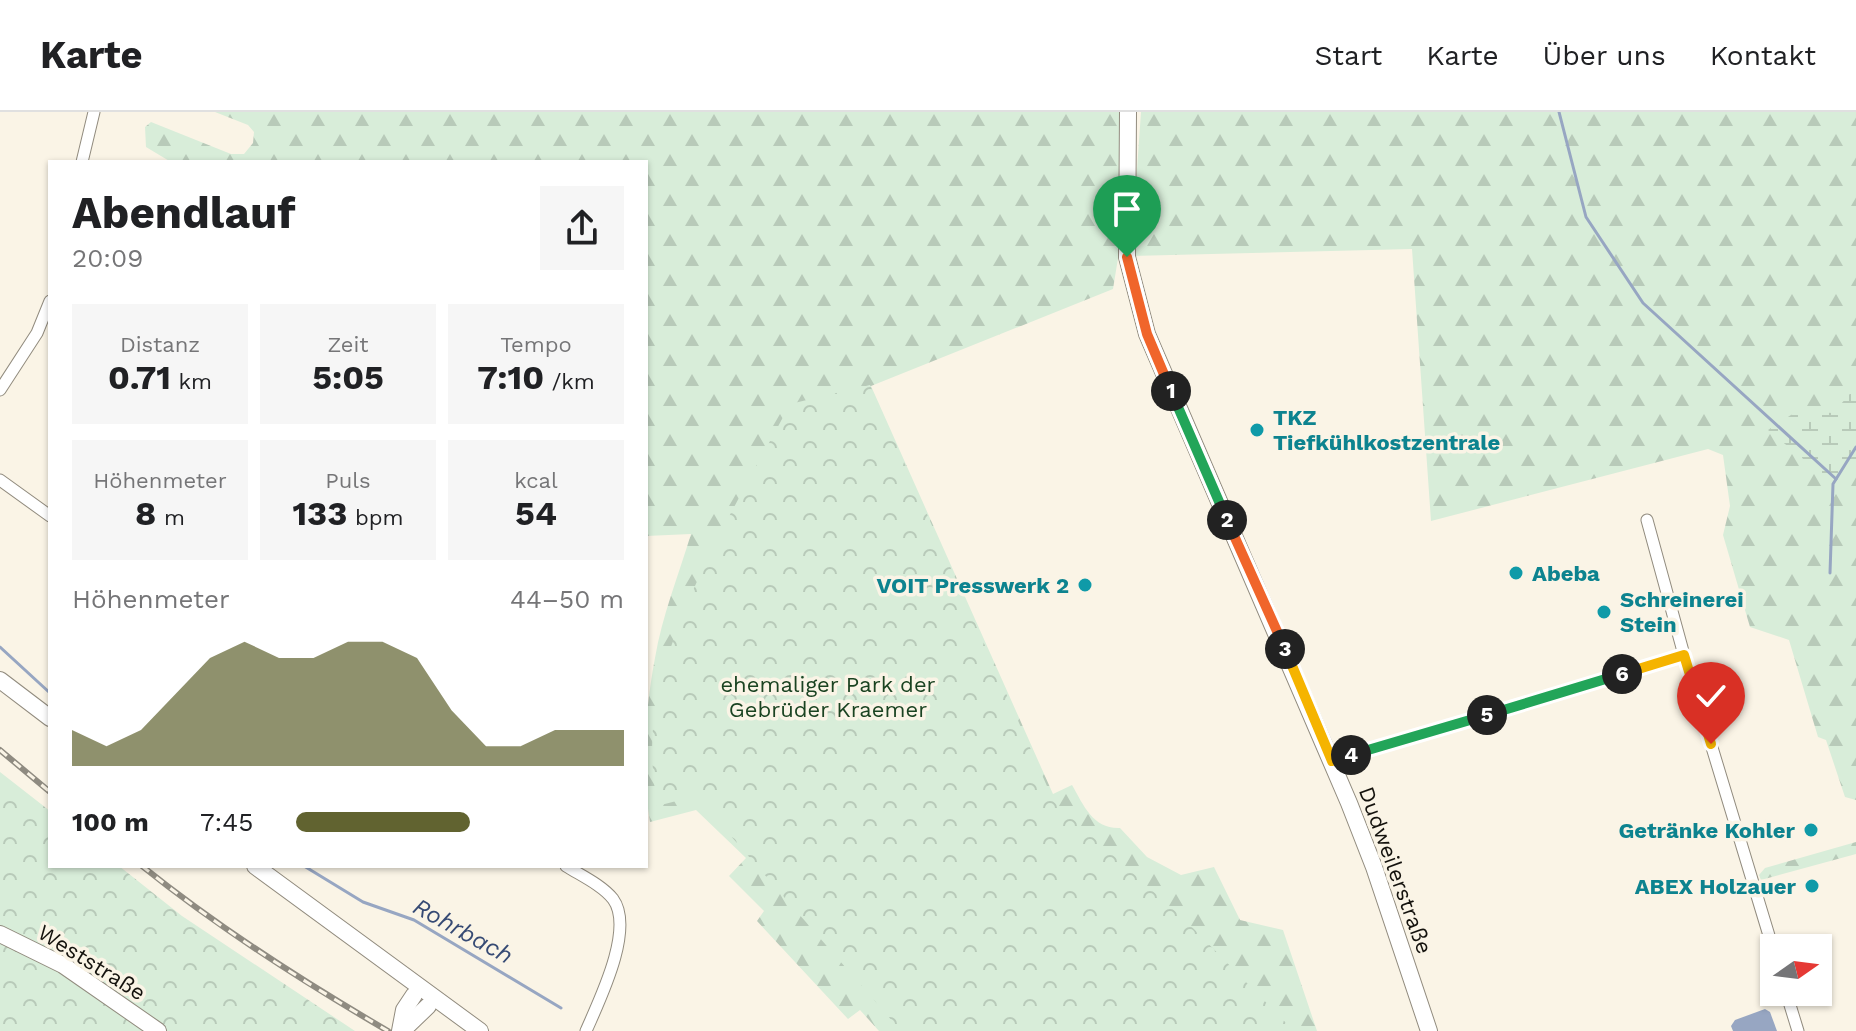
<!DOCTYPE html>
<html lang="de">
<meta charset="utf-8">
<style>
:root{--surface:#fff;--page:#f6f6f6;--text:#202124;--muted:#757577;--line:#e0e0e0;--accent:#616330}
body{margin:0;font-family:"Work Sans",sans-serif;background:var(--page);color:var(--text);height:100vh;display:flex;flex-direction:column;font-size:30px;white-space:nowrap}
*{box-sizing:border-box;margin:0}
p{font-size:26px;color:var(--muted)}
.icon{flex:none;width:44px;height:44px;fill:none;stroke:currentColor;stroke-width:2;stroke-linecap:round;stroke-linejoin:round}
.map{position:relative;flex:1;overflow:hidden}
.details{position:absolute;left:48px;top:48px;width:600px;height:708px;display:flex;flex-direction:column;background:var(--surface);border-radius:0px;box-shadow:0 2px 6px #0004}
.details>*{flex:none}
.needle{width:52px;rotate:76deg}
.buttons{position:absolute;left:1760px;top:822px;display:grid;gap:16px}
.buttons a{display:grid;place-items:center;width:72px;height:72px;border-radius:0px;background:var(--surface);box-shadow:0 2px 6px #0004;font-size:40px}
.pin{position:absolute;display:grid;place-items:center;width:68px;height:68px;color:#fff;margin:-82px -34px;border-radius:50% 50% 50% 0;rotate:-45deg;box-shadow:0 0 8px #0007}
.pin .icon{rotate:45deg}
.km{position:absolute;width:40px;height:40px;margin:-20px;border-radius:50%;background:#222;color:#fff;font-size:22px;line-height:40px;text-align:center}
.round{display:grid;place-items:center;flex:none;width:84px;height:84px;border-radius:0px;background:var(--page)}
.head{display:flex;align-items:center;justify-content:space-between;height:136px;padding:0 24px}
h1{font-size:44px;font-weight:700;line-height:60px}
.figures{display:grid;grid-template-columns:repeat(3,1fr);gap:12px;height:136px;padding:8px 24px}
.figures div{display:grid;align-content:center;border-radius:0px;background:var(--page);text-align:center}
.figures b{font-size:34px;font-weight:700}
.figures small{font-size:22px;font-weight:400}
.figures p{font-size:22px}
.chart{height:224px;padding:16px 24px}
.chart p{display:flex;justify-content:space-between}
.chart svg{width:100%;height:144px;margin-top:8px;fill:var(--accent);opacity:.7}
ul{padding:0 24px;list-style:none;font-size:26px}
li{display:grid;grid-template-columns:128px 96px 1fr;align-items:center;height:60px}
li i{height:20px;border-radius:10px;background:var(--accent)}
header{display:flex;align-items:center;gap:48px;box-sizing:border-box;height:112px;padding:0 40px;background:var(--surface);border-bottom:2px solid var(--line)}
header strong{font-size:38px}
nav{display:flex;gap:44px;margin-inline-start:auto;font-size:28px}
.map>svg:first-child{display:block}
.forest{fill:url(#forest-firs)}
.wetland{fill:url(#wetland-marsh)}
.park{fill:url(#park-crowns)}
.water{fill:#97a6c2}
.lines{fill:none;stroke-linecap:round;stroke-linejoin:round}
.stream{stroke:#97a6c2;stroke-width:3}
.street-casing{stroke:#918b7e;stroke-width:13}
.secondary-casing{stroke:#918b7e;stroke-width:18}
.street{stroke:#fff;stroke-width:11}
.secondary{stroke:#fff;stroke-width:16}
.rail-casing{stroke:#8f8b81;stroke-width:6}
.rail{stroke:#faf4e6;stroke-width:3;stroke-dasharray:9;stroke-linecap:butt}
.split-1-casing{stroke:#fff;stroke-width:16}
.split-2-casing{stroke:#fff;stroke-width:16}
.split-3-casing{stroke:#fff;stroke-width:16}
.split-4-casing{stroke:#fff;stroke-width:16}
.split-5-casing{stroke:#fff;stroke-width:16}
.split-6-casing{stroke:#fff;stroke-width:16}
.split-7-casing{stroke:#fff;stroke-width:16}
.split-1{stroke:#f0652b;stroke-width:10}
.split-2{stroke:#22a559;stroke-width:10}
.split-3{stroke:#f0652b;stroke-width:10}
.split-4{stroke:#f5b400;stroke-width:10}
.split-5{stroke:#22a559;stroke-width:10}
.split-6{stroke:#22a559;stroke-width:10}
.split-7{stroke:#f5b400;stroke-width:10}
.culture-dot{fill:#0f9aa8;stroke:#faf4e6;stroke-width:3}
.labels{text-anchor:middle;stroke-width:7;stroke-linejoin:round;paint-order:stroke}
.culture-label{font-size:22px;font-weight:bold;fill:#0d838f;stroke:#faf4e6;text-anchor:start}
.park-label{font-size:22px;fill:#1a4321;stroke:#faf4e6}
.street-label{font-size:22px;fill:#14120d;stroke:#faf4e6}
.water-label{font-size:24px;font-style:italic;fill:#364a74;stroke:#faf4e6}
</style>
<header>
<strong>Karte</strong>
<nav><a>Start</a><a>Karte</a><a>Über uns</a><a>Kontakt</a></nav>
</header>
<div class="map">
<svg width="1856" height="919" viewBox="0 0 1856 919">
<defs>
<pattern id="forest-firs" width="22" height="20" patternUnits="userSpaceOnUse" patternTransform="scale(2)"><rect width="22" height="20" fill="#d8edd9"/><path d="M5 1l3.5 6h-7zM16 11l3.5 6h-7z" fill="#b8cab9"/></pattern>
<pattern id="wetland-marsh" width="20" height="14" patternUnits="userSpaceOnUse" patternTransform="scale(2)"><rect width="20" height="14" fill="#d8edd9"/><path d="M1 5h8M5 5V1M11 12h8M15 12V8" fill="none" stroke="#b8cab9"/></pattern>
<pattern id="park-crowns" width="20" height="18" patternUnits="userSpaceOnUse" patternTransform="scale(2)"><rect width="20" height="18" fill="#d8edd9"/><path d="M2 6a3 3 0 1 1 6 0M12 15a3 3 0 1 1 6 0" fill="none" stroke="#b8cab9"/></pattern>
</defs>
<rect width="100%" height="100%" fill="#faf4e6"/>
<g class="forest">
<path d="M 215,0 L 1123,0 L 1120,134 L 1113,177 L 871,274 L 1053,682 L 1072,673 C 1084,694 1093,717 1120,716 L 1147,745 L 1181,763 L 1214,755 L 1240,808 L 1283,818 L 1317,919 L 879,919 L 860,898 L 848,907 L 757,809 L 764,799 L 729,764 L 746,746 L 696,698 L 650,710 C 641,657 645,599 655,546 C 662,504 679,462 691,422 L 646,424 L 646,50 L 171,50 L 146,35 L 145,15 L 151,10 L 231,42 L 244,42 L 253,31 L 254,20 L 248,13 Z"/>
<path d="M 1141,0 L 1856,0 L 1856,688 L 1845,685 L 1826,628 L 1818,625 L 1789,528 L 1750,515 L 1723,423 L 1730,394 L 1723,343 L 1708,337 L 1431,409 L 1412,137 L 1131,144 Z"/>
<path d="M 1856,730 L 1856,742 L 1761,768 L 1759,763 L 1765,756 Z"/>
</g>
<path class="wetland" d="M 1856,275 L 1856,348 L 1844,367 L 1824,364 L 1768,318 L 1797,299 L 1833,301 Z"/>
<g class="park">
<path d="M 870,273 L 1054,690 L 1185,808 L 1294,919 L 901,919 L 696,684 L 657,694 C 655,675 652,657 652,638 C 652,525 738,391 790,292 Z"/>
<path d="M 0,660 L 50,699 L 50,754 L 119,754 L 182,804 L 355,919 L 0,919 Z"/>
</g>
<path class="water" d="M 1765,897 L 1770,900 L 1777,919 L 1733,919 L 1731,914 L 1735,908 Z"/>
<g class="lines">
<g class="stream">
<path d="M 1559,0 L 1586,105 L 1643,191 L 1836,367"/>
<path d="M 1830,461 L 1833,372 L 1856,335"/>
<path d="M 0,535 L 50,581"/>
<path d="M 304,754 L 363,790 L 414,808 L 561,896"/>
</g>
<defs>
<g id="street">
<path d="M 82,50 L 94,0"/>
<path d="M 0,278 L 37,221 L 50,189"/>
<path d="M 0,368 L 50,404"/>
<path d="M 1647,408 L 1684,543 L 1774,840"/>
<path d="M 1332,649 L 1684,543"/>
<path d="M 566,754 C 580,763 602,773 613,787 C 635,817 599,889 586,919"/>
<path d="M 1786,880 L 1798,919"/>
</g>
<g id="secondary">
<path d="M 1128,0 L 1127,145 L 1147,222 L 1349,691 L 1374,755 L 1429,919"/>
<path d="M 0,568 L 50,606"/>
<path d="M 255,754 L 480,919"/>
<path d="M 0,822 L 63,853 L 158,919"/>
<path d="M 400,919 L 404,898 L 414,883"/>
<path d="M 402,919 L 428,894"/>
</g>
</defs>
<use href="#street" class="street-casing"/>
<use href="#secondary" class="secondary-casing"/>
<use href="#street" class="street"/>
<use href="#secondary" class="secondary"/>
<defs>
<g id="rail">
<path d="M 0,638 L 50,680"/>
<path d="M 142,754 C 219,816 302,869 388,919"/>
</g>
</defs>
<use href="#rail" class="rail-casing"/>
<use href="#rail" class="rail"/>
</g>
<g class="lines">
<defs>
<path id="split-1" d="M 1127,145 L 1147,222 L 1171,279"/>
<path id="split-2" d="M 1171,279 L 1227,408"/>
<path id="split-3" d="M 1227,408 L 1285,537"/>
<path id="split-4" d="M 1285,537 L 1332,649 L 1351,643"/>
<path id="split-5" d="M 1351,643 L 1487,603"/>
<path id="split-6" d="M 1487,603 L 1622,562"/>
<path id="split-7" d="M 1622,562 L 1684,543 L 1711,632"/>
</defs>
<use href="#split-1" class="split-1-casing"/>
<use href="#split-2" class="split-2-casing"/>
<use href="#split-3" class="split-3-casing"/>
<use href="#split-4" class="split-4-casing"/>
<use href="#split-5" class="split-5-casing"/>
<use href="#split-6" class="split-6-casing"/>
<use href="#split-7" class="split-7-casing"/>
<use href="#split-1" class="split-1"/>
<use href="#split-2" class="split-2"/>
<use href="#split-3" class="split-3"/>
<use href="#split-4" class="split-4"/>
<use href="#split-5" class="split-5"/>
<use href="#split-6" class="split-6"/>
<use href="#split-7" class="split-7"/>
</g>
<g class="culture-dot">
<circle cx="1257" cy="318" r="8"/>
<circle cx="1516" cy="461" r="8"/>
<circle cx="1085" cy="473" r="8"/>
<circle cx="1604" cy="500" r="8"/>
<circle cx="1811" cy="718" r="8"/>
<circle cx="1812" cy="774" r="8"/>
</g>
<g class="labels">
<g class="culture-label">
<text x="1273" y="313">TKZ<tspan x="1273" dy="25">Tiefkühlkostzentrale</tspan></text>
<text x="1532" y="469">Abeba</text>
<text x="1069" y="481" text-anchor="end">VOIT Presswerk 2</text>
<text x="1620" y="495">Schreinerei<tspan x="1620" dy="25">Stein</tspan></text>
<text x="1795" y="726" text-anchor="end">Getränke Kohler</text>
<text x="1796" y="782" text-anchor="end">ABEX Holzauer</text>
</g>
<g class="park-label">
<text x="828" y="580">ehemaliger Park der<tspan x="828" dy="25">Gebrüder Kraemer</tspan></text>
</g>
<g class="street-label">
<text transform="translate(1396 758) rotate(70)" y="8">Dudweilerstraße</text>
<text transform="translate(92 850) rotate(32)" y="8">Weststraße</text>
</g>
<g class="water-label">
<text transform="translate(463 819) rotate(29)" y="8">Rohrbach</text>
</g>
</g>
</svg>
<div class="buttons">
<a><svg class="needle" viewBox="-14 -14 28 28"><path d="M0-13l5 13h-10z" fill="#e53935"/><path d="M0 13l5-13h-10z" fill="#757577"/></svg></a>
</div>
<div class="pin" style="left:1127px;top:145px;background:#1e9e55"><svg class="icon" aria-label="arrive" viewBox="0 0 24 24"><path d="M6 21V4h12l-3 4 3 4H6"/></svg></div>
<div class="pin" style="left:1711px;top:632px;background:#d93025"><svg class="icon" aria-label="check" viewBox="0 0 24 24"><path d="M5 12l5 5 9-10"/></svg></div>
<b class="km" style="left:1171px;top:279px">1</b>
<b class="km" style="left:1227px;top:408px">2</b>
<b class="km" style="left:1285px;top:537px">3</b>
<b class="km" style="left:1351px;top:643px">4</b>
<b class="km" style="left:1487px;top:603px">5</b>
<b class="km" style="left:1622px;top:562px">6</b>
<section class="details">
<div class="head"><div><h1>Abendlauf</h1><p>20:09</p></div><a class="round"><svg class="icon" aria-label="share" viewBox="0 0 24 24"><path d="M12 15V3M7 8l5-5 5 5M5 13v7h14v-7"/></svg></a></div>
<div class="figures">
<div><p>Distanz</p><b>0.71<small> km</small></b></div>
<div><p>Zeit</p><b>5:05</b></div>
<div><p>Tempo</p><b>7:10<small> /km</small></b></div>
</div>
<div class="figures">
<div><p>Höhenmeter</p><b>8<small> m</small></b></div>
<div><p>Puls</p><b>133<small> bpm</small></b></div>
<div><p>kcal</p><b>54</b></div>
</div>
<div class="chart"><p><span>Höhenmeter</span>44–50 m</p>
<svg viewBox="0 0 160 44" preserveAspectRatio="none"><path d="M0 44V33L10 38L20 33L30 22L40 11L50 6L60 11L70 11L80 6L90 6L100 11L110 27L120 38L130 38L140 33L150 33L160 33V44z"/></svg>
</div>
<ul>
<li><b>100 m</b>7:45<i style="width:53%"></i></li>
</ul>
</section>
</div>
